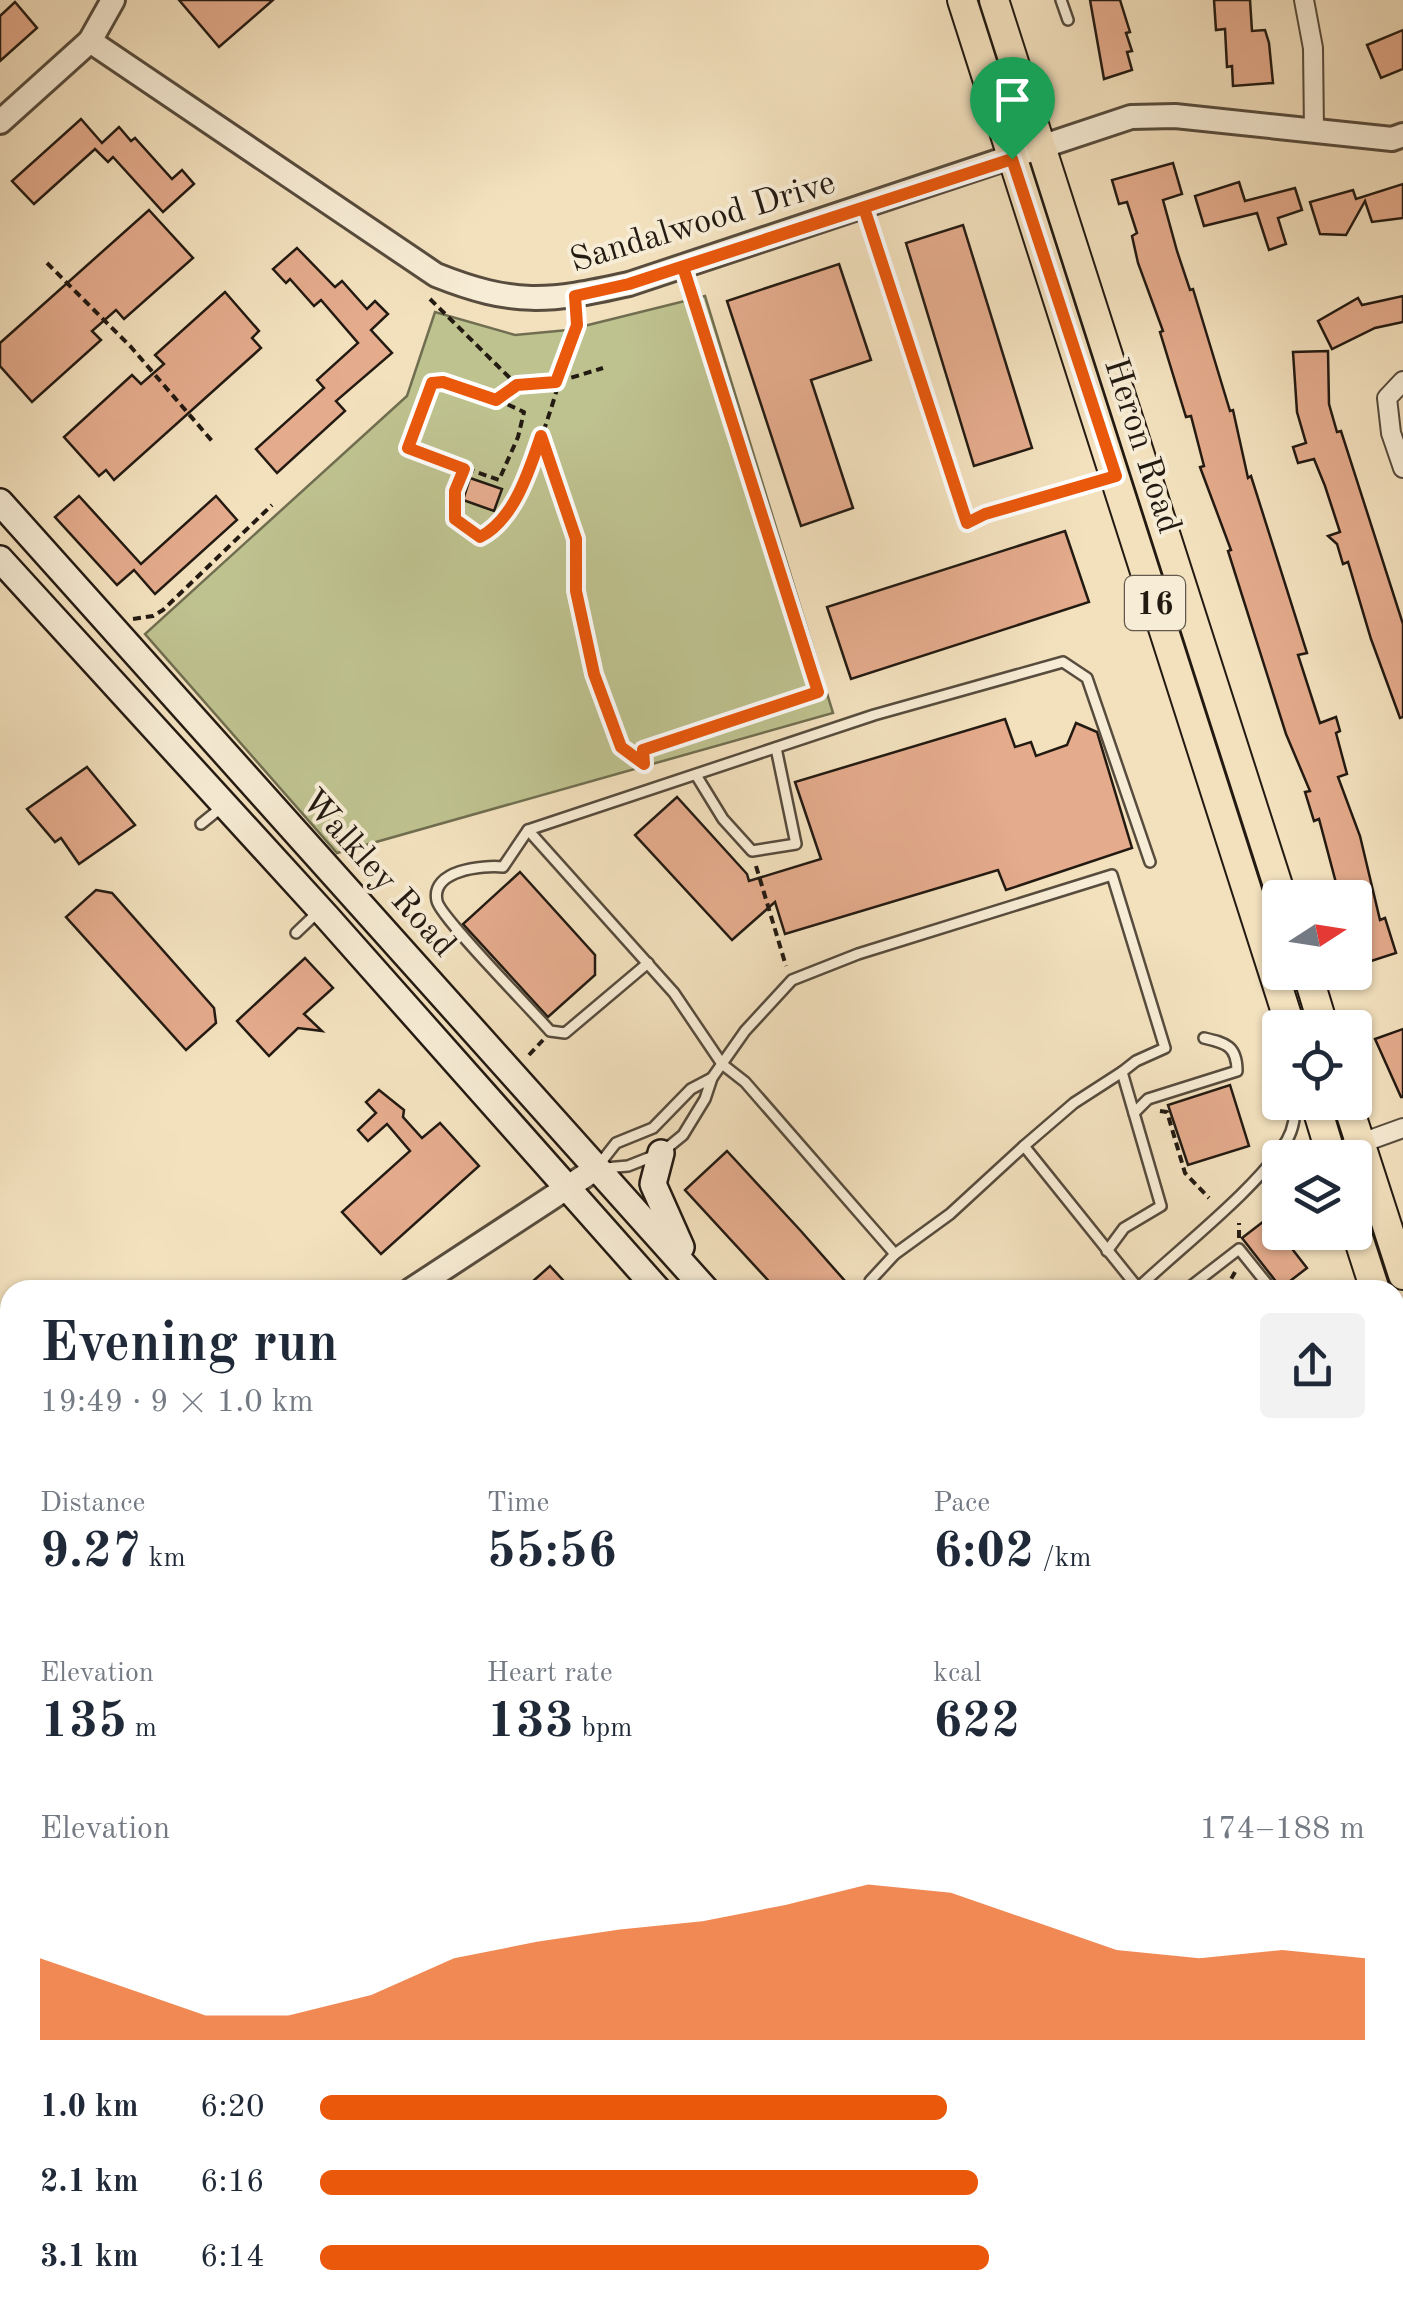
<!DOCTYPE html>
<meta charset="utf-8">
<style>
:root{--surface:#fff;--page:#f2f2f3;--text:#1f2937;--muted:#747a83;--accent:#ea580c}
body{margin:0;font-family:"Old Standard TT",serif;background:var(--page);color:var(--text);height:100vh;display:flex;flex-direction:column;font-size:38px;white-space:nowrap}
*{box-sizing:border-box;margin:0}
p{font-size:32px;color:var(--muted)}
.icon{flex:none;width:55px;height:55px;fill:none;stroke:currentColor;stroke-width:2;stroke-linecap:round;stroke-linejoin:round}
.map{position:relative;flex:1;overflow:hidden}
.drawer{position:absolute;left:0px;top:1280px;width:1405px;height:1038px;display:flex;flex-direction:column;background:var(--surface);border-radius:30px 30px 0 0;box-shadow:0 2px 8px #0004}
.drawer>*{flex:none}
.needle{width:65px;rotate:78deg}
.controls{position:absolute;left:1262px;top:880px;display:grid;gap:20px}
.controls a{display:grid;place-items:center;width:110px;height:110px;border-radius:10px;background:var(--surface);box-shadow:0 2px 8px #0004;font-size:50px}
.pin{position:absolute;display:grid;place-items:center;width:85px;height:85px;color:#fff;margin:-102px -42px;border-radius:50% 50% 50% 0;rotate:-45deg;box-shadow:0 0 10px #0007}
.pin .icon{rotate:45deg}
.round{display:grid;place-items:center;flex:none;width:105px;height:105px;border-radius:10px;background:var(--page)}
.headline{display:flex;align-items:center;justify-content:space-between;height:170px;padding:0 40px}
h1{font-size:55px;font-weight:600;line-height:75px}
.figures{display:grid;grid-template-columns:repeat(3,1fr);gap:15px;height:170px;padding:10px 40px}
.figures div{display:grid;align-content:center}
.figures b{font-size:50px;font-weight:600}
.figures small{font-size:28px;font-weight:400}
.figures p{font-size:28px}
.chart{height:280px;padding:20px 40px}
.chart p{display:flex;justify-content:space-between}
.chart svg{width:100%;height:180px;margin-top:10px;fill:var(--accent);opacity:.7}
ul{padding:0 40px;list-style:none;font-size:32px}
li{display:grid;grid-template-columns:160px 120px 1fr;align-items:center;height:75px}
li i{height:25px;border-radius:12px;background:var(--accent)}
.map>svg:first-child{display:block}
.green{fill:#bec28f;stroke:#706e50;stroke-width:2.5}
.building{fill:#e4ab8c;stroke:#231a12;stroke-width:2.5}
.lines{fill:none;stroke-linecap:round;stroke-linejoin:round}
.service-casing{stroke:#574c3d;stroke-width:14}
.minor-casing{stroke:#574c3d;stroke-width:22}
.tertiary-casing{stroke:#574c3d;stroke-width:28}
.secondary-casing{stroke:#231a12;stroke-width:30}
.primary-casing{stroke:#231a12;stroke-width:32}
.path{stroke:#231a12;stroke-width:4;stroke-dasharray:8 5;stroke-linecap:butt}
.service{stroke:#f7ecd5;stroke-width:9}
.minor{stroke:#f7ecd5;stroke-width:18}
.tertiary{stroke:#f7ecd5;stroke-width:22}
.secondary{stroke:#f7ecd5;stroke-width:25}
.primary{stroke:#f3e1be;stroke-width:28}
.route-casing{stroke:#fff;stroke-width:20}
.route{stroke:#ea580c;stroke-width:12}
.labels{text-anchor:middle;stroke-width:8;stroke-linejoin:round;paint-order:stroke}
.shield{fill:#f7ecd5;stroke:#63594c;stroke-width:2.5}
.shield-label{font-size:32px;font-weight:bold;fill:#231a12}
.street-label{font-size:35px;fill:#231a12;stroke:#f7ecd5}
</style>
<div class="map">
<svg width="1403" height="2316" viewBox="0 0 1403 2316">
<rect width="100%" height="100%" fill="#f3e1be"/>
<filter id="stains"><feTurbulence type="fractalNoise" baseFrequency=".002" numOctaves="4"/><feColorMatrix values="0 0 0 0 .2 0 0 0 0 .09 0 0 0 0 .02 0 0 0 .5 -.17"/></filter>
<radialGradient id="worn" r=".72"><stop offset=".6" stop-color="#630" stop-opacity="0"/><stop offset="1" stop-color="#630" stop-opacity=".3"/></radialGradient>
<g class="green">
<path d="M 705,296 L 833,713 L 337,853 L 145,634 L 407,396 L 435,312 L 515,335 L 568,330 Z"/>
<path d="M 132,2308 L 699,2308 L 706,2316 L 124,2316 Z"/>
</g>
<g class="building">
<path d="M 179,0 L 273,0 L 219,47 Z"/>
<path d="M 1090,0 L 1120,0 L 1130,32 L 1126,33 L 1132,51 L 1127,52 L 1132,70 L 1104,79 Z"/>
<path d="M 1214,0 L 1250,0 L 1252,31 L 1265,30 L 1269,43 L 1273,83 L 1233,86 L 1232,66 L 1227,67 L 1225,29 L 1216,30 Z"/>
<path d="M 15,2 L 37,28 L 0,61 L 0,16 Z"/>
<path d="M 1403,30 L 1403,69 L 1381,78 L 1367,45 Z"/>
<path d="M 81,119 L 102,143 L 119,127 L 131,141 L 135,138 L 172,179 L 182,170 L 194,184 L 163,212 L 113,157 L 108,162 L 95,149 L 34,204 L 12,181 Z"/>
<path d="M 1173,163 L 1182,194 L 1163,200 L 1177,251 L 1190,290 L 1193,289 L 1230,411 L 1233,410 L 1248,478 L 1251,476 L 1307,653 L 1298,655 L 1320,723 L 1336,717 L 1340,731 L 1336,733 L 1347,774 L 1338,777 L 1360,836 L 1380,920 L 1385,918 L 1396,953 L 1362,964 L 1355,942 L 1355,898 L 1339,894 L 1319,819 L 1314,821 L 1305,792 L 1310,791 L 1286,734 L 1228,551 L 1231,550 L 1200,467 L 1204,466 L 1191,416 L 1186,417 L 1160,332 L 1163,331 L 1138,263 L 1132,236 L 1137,233 L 1127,202 L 1119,204 L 1112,180 Z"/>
<path d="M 1239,182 L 1245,201 L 1295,188 L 1302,210 L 1278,218 L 1286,244 L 1269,250 L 1257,213 L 1204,226 L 1195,196 Z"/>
<path d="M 1403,184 L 1403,218 L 1372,222 L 1365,201 L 1346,235 L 1320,234 L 1310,202 L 1353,190 L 1356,199 Z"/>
<path d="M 149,210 L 193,258 L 124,319 L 116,310 L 92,331 L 101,340 L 32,402 L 0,366 L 0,343 Z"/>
<path d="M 963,225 L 1032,448 L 974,466 L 906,243 Z"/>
<path d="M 297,248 L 335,287 L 342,281 L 367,309 L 375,301 L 388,314 L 371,330 L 392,353 L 336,401 L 345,411 L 277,473 L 256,449 L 324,388 L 317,380 L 358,343 L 321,300 L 314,306 L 290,279 L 286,283 L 273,269 Z"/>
<path d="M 839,264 L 871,360 L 811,380 L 853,508 L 801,526 L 727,301 Z"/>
<path d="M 225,292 L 259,331 L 252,338 L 261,348 L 114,480 L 106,470 L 99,476 L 64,437 L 132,375 L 141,384 L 164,364 L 155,355 Z"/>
<path d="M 1403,296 L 1403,322 L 1375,328 L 1332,349 L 1318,321 L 1358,298 L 1362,305 Z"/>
<path d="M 1328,351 L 1329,404 L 1337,432 L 1341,431 L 1403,624 L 1403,717 L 1400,718 L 1371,639 L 1348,562 L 1343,564 L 1337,544 L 1328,536 L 1340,532 L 1325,486 L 1314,459 L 1298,463 L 1293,447 L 1306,443 L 1297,412 L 1293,352 Z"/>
<path d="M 470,478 L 502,489 L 494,511 L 463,500 Z"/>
<path d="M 79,496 L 141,564 L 216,496 L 237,520 L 155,594 L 134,570 L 117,585 L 55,517 Z"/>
<path d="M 1065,531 L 1089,602 L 851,679 L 827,607 Z"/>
<path d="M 1005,719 L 1015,747 L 1031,742 L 1036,756 L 1067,745 L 1076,723 L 1097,732 L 1132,848 L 1006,890 L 998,870 L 785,934 L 775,902 L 732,940 L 635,835 L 677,797 L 747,874 L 749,881 L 821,859 L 795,782 Z"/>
<path d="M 87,767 L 135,825 L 79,864 L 61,838 L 55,842 L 27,809 Z"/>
<path d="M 520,872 L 595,955 L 595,975 L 548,1017 L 463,924 Z"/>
<path d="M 96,890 L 112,893 L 214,1008 L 216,1023 L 186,1050 L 66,917 Z"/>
<path d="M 305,958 L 333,988 L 304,1014 L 322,1031 L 298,1028 L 269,1056 L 237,1021 Z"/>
<path d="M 1403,1029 L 1403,1097 L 1401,1097 L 1375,1039 Z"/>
<path d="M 1230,1085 L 1249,1146 L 1188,1165 L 1168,1105 Z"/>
<path d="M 379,1090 L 404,1110 L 403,1117 L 422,1138 L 440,1123 L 479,1166 L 381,1254 L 342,1212 L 410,1151 L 387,1124 L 368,1141 L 358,1130 L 376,1113 L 366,1102 Z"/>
<path d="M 727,1151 L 800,1230 L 853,1290 L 777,1290 L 685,1190 Z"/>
<path d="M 1268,1218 L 1307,1268 L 1281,1288 L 1242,1238 Z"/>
<path d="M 550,1266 L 572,1290 L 523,1290 Z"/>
</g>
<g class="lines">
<defs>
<g id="service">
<path d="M 1061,0 L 1068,20"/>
<path d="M 864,208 L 967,523 L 985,514 L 1113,477"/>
<path d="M 696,775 L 723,819 L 752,851 L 796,844 L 776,748"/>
<path d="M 201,824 L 222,807"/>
<path d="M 528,830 L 503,867 C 483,865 430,870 437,901 C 440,917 533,1011 550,1031 L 565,1033 L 648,963"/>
<path d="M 296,933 L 318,912"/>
<path d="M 1134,1113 L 1148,1099 L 1237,1071 C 1237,1046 1226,1043 1204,1038"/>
<path d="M 1024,1146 L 1074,1103 L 1122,1072"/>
<path d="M 598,1166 L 616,1143 L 653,1128 L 691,1089 L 712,1078"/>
<path d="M 605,1168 L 628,1166 L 661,1153 L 683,1135 L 705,1099 L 712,1078 L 745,1031 L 792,980 L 858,954 L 1112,875 L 1165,1048 L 1136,1061 L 1122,1072 L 1161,1206 L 1124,1228 L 1107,1251"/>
<path d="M 895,1254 L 745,1082 L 722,1064 L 674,993 L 528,830 L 874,715 L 1063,662 L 1087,678 L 1150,862"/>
<path d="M 870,1281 L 895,1254 L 950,1214 L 1024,1146 L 1138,1288 C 1180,1248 1259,1187 1287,1140 C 1294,1128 1295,1116 1295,1102"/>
<path d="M 1186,1290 L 1239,1249 L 1272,1290"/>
<path d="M 1399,1538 L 1403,1536"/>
<path d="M 4,2316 L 21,2308"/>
</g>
<g id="minor">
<path d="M 1304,0 L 1313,48 L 1314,131"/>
<path d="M 1403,381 L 1387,398 L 1391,433 L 1403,468"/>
<path d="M 1331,1154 L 1403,1128"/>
<path d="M 0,1989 L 10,1982"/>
<path d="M 0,2051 L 10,2070"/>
<path d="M 0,2194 L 10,2186"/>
<path d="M 0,2250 L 10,2262"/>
<path d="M 1395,2265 L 1403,2262"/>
<path d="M 1246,2316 L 1273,2308"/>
</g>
<g id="tertiary">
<path d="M 90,41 L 436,275 C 514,306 548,302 629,284 L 1131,117 L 1175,116 L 1392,139 L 1403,135"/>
<path d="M 0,122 L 90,41 L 113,0"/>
<path d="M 411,1290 L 597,1168"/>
<path d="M 0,1569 L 10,1563"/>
</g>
<g id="secondary">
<path d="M 0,502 L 706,1290"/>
<path d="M 0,559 L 327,917 L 658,1290"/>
<path d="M 661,1153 L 653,1184 L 681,1247"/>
<path d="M 1395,2072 L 1403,2081"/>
<path d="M 1395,2123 L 1403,2132"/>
</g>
<g id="primary">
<path d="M 962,0 L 1291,1028"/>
<path d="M 994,0 L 1282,898"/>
<path d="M 1307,972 L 1324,1028"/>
<path d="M 1315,1102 L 1332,1158"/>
<path d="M 1347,1102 L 1403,1275"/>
<path d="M 1355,1228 L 1375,1290"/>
<path d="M 1395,1352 L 1403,1376"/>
</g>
</defs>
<use href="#service" class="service-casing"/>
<use href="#minor" class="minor-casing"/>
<use href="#tertiary" class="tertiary-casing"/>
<use href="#secondary" class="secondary-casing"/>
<use href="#primary" class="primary-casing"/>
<g class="path">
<path d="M 47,263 L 131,347 L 212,441"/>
<path d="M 430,299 L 517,385"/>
<path d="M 496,399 L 524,412 L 518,437 L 499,480 L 408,448 L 432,383 L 443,383 L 496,399 L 517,385 L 557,382 L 603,368"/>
<path d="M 541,436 L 576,539 L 576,591 L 594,674 L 621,747"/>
<path d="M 464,469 L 455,491 L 455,519 L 480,537 C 529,513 558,378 577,325 L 576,316"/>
<path d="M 133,619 L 153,616 L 163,610 L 272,505"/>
<path d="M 643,750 L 621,747 L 644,764 L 643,750 L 818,692 L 689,285"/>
<path d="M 756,866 L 786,966"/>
<path d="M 529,1055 L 543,1040"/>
<path d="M 1160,1111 L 1167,1112 L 1185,1173 L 1209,1198"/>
<path d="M 1239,1238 L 1239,1223"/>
<path d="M 1225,1290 L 1235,1272"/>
<path d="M 0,1678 L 10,1672"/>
<path d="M 0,1792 L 10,1797"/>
<path d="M 219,2308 L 221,2316"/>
<path d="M 406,2308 L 409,2316"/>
<path d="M 438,2316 L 444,2308"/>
</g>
<use href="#service" class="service"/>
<use href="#minor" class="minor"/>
<use href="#tertiary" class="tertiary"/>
<use href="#secondary" class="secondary"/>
<use href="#primary" class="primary"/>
</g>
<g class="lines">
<defs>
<path id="route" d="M 1012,159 L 629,284 L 575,296 L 577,325 L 556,382 L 517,385 L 496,400 L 443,382 L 432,383 L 408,448 L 464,469 L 455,491 L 455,519 L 480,537 C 514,520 529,471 541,436 L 576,539 L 576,591 L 594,674 L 621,747 L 644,764 L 643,750 L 818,692 L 683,267 L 864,208 L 967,523 L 985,514 L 1116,476 L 1012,159"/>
</defs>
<use href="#route" class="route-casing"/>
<use href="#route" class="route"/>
</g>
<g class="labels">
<rect class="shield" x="1125" y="576" width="60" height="54" rx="8"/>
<g class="shield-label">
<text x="1155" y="614">16</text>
</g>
<g class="street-label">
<text transform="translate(702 220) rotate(-17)" y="12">Sandalwood Drive</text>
<text transform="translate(1144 445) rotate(72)" y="12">Heron Road</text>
<text transform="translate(380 872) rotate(48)" y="12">Walkley Road</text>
</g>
</g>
<rect width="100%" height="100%" filter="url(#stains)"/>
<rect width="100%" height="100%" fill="url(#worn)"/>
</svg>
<div class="controls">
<a><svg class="needle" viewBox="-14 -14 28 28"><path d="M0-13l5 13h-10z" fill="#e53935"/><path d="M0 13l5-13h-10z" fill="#747a83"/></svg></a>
<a><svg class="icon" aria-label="locate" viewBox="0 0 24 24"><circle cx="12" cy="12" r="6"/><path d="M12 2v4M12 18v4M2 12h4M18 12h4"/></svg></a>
<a><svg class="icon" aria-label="layers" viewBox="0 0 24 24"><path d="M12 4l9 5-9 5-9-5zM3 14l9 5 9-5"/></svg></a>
</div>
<div class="pin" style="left:1012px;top:159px;background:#1e9e55"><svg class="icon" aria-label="arrive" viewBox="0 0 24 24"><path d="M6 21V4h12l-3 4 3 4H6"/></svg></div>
<section class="drawer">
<div class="headline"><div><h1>Evening run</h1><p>19:49 · 9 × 1.0 km</p></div><a class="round"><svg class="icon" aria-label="share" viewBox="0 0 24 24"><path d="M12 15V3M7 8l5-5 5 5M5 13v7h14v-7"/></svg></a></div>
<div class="figures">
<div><p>Distance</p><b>9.27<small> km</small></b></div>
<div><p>Time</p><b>55:56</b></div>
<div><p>Pace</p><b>6:02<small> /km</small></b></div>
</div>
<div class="figures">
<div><p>Elevation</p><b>135<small> m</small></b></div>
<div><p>Heart rate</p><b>133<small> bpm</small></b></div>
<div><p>kcal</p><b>622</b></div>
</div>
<div class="chart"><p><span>Elevation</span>174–188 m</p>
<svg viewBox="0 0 160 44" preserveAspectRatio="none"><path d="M0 44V24L10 31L20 38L30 38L40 33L50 24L60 20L70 17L80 15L90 11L100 6L110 8L120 15L130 22L140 24L150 22L160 24V44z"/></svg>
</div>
<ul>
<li><b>1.0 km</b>6:20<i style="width:60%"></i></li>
<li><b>2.1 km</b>6:16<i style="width:63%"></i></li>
<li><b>3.1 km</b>6:14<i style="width:64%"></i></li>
</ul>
</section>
</div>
